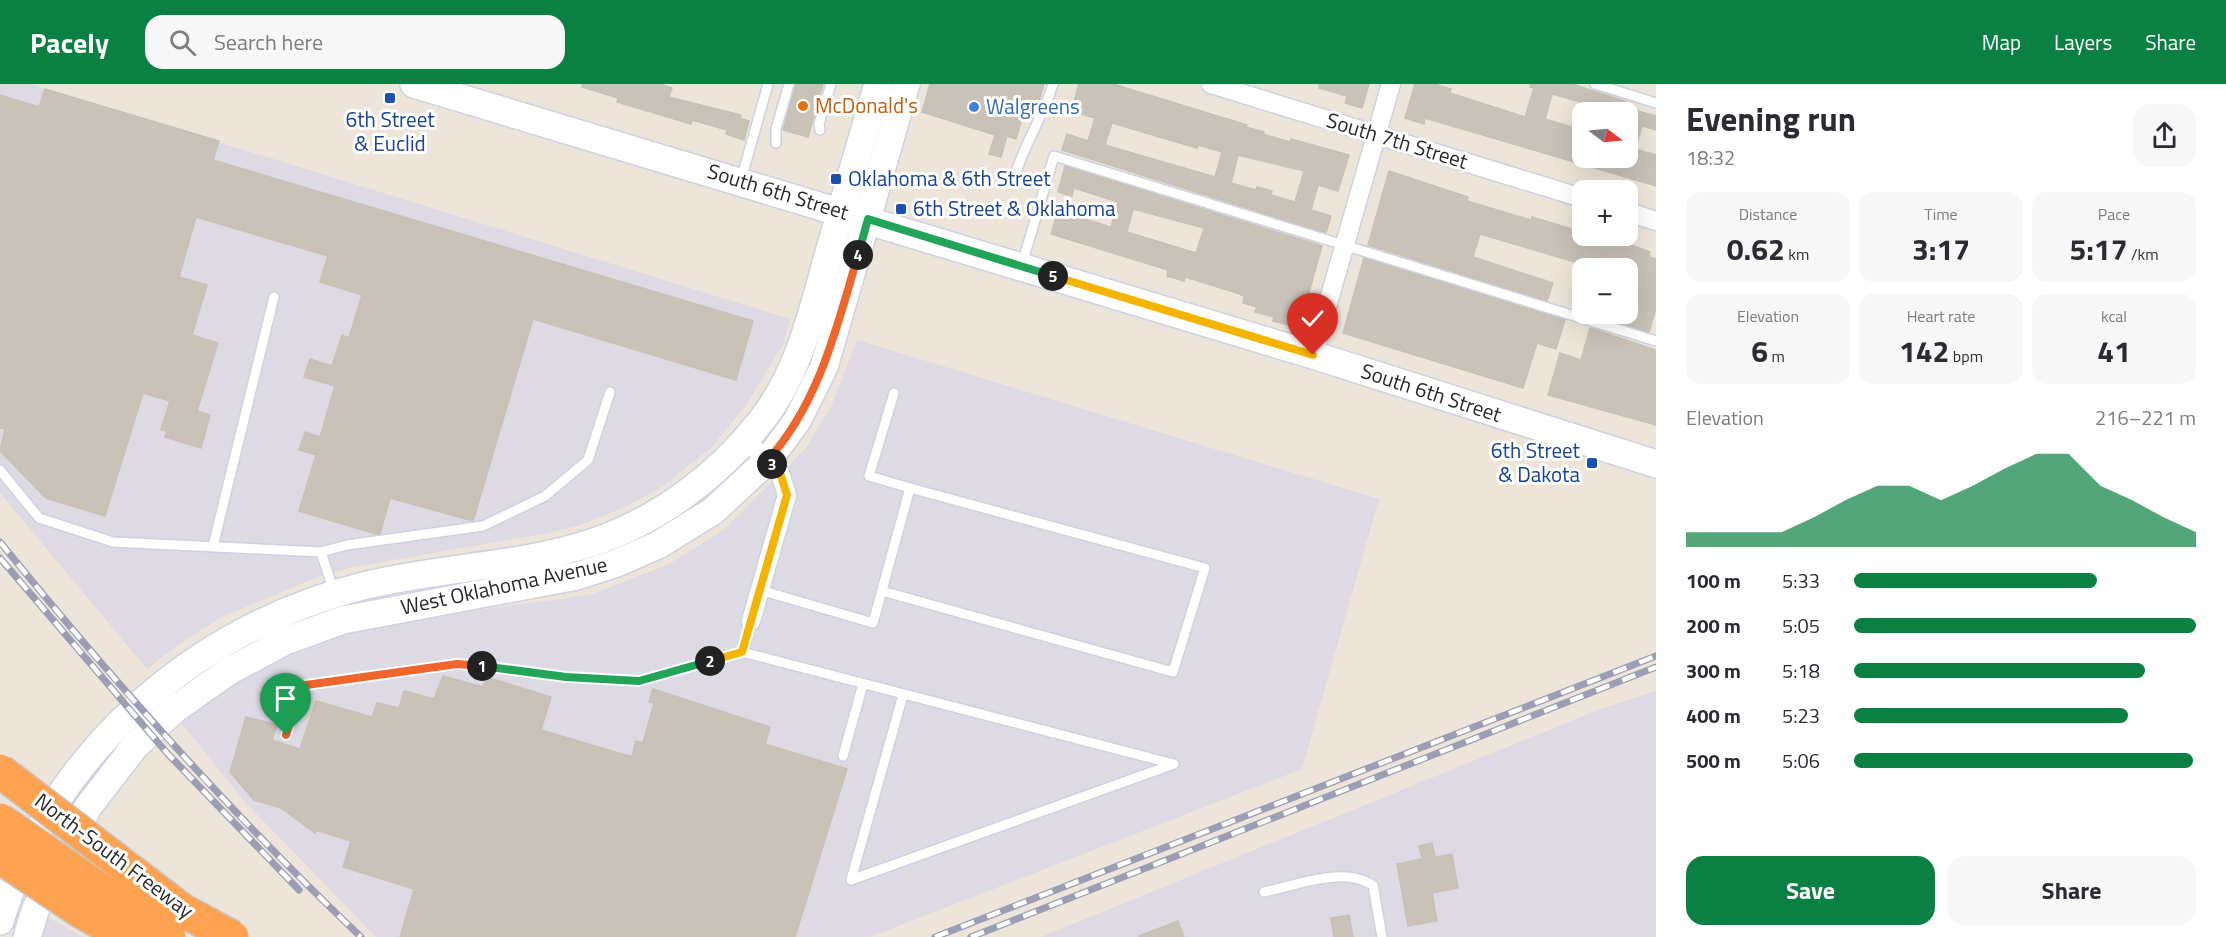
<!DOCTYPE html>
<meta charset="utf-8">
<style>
:root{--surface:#fff;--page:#f7f7f7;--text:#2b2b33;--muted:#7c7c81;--accent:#0b8043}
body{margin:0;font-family:"Titillium Web",sans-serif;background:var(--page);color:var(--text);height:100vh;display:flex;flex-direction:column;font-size:22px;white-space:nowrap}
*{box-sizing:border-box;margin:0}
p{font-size:20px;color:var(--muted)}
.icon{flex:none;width:33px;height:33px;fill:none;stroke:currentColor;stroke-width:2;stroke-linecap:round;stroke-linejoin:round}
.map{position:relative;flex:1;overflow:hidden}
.drawer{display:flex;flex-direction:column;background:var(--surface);width:570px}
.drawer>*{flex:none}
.needle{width:39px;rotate:106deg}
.buttons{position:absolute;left:1572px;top:18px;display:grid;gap:12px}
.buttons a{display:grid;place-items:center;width:66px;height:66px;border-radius:12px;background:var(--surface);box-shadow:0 6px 24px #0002;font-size:30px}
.pin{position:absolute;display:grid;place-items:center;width:51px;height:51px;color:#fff;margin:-62px -26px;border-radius:50% 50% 50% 0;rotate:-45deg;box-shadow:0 0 6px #0007}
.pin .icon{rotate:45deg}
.km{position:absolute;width:30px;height:30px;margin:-15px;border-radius:50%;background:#222;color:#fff;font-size:16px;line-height:30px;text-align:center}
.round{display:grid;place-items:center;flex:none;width:63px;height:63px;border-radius:18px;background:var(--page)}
.head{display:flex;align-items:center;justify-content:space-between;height:102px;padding:0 30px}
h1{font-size:33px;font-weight:700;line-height:45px}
.figures{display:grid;grid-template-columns:repeat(3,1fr);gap:9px;height:102px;padding:6px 30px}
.figures div{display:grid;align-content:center;border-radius:15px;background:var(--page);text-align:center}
.figures b{font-size:30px;font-weight:700}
.figures small{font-size:16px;font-weight:400}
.figures p{font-size:16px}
.chart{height:168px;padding:12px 30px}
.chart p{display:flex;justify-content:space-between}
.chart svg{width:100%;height:108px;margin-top:6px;fill:var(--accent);opacity:.7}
.cta{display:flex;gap:12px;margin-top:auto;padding:12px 30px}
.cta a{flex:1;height:69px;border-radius:18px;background:var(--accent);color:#fff;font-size:24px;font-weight:700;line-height:69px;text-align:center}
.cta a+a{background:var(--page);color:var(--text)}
ul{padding:0 30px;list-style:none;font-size:20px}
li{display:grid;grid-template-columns:96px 72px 1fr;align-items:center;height:45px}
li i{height:15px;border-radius:8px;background:var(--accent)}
header{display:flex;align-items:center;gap:36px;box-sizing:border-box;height:84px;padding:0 30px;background:var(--accent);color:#fff}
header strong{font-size:28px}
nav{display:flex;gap:33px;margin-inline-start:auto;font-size:21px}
.search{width:420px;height:54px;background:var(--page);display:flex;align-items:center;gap:15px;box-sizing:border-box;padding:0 21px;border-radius:18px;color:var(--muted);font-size:22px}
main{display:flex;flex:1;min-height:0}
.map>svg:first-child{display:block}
.industrial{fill:#dddae4}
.building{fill:#c8c2b9;stroke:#c8c1b3;stroke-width:1.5;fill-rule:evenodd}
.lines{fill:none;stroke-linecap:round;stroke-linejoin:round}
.lane-casing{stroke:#ced1e3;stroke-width:12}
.street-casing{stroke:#ced1e3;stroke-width:21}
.secondary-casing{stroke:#ced1e3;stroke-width:30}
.lane{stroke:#fff;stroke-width:9}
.street{stroke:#fff;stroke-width:18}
.secondary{stroke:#fff;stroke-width:27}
.rail-casing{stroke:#9b9eb5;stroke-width:7}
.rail{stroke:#fff;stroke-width:4.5;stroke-dasharray:14;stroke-linecap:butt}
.highway-bridge-casing{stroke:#c7c7c7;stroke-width:36;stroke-linecap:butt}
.highway-bridge{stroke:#ffa251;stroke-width:33}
.split-1-casing{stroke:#fff;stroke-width:12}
.split-2-casing{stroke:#fff;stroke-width:12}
.split-3-casing{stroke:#fff;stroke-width:12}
.split-4-casing{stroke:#fff;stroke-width:12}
.split-5-casing{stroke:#fff;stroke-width:12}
.split-6-casing{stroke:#fff;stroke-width:12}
.split-1{stroke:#f0652b;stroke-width:8}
.split-2{stroke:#22a559;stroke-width:8}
.split-3{stroke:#f5b400;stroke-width:8}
.split-4{stroke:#f0652b;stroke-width:8}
.split-5{stroke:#22a559;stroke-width:8}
.split-6{stroke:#f5b400;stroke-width:8}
.transit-dot{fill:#1a4fb4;stroke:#fff;stroke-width:2}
.food-dot{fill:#e8710a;stroke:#fff;stroke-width:2}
.shop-dot{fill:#3f7fe0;stroke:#fff;stroke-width:2}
.labels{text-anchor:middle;stroke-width:6;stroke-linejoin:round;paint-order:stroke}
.food-label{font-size:21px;fill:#c56008;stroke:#fff;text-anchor:start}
.shop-label{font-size:21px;fill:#366cbe;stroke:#fff;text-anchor:start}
.transit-label{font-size:21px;fill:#164399;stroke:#fff;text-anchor:start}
.street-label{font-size:21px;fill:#292929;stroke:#fff}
</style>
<header>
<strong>Pacely</strong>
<div class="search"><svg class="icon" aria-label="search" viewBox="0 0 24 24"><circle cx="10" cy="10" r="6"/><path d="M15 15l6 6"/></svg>Search here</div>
<nav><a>Map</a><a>Layers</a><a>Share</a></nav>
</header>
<main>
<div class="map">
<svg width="1656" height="853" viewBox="0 0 1656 853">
<rect width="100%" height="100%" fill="#ede5d9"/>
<g class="industrial">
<path d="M 0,0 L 31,0 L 790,235 L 783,260 L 747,320 L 711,364 L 660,404 L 627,422 L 578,442 L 543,450 L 353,483 L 320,492 L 222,533 L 182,558 L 147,585 L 0,409 Z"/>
<path d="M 857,256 L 1379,415 L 1302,685 L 870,853 L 376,853 L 245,718 L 180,637 L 233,598 L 290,569 L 348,548 L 390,538 L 590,511 L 669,480 L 723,446 L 805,365 L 831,323 Z"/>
<path d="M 1656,607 L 1656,853 L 1041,853 L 1603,624 Z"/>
<path d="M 47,833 L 84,853 L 42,853 Z"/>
</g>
<g class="building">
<path d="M 583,0 L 660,0 L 672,4 L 669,13 L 741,31 L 740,34 L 749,37 L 744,56 L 726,50 L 727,46 L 692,36 L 691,40 L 617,18 L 618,14 L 582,3 Z"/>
<path d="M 796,0 L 823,0 L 808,53 L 783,46 Z"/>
<path d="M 930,0 L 1044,0 L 1039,17 L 1028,14 L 1016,55 L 1007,52 L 1001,73 L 989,70 L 995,51 L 922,28 Z"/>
<path d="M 1079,0 L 1113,0 L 1247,41 L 1246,43 L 1264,48 L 1263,50 L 1290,58 L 1291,55 L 1349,71 L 1338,107 L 1318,101 L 1311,126 L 1331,132 L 1326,149 L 1062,66 L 1067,50 L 1088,57 L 1095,34 L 1071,27 ZM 1112,39 L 1197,64 L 1198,61 L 1222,68 L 1215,93 L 1105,61 ZM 1238,71 L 1304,87 L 1295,118 L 1271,111 L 1272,107 L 1257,103 L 1256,106 L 1231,99 Z"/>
<path d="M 1319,0 L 1369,0 L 1362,24 L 1345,19 L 1347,12 L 1319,4 Z"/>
<path d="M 1415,0 L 1434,0 L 1451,5 L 1450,9 L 1525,33 L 1534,4 L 1530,3 L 1531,0 L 1572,0 L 1627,18 L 1624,28 L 1617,28 L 1552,10 L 1545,35 L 1582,46 L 1582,74 L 1628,74 L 1628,47 L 1634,26 L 1656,32 L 1656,46 L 1642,42 L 1635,65 L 1656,71 L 1656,102 L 1425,34 L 1424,40 L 1405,34 Z"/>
<path d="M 45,5 L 219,57 L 213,76 L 753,237 L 736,296 L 533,235 L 473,437 L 390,414 L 380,450 L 376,450 L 299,427 L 316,371 L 299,366 L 305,348 L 320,353 L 335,302 L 304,293 L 310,275 L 332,282 L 342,251 L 349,254 L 362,211 L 320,198 L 328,172 L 196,133 L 179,193 L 207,201 L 192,251 L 218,259 L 197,327 L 210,331 L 201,364 L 165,353 L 167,347 L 161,346 L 170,317 L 143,309 L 105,432 L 46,414 L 0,367 L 5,345 L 0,344 L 0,11 L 39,23 Z"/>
<path d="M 1065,82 L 1322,162 L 1299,244 L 1273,237 L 1274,233 L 1255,228 L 1257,223 L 1243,219 L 1244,212 L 1237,209 L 1185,193 L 1184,197 L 1167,192 L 1168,186 L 1051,150 L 1058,127 L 1111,143 L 1118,118 L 1074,104 L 1072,112 L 1058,108 ZM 1133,125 L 1204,144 L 1196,169 L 1127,148 Z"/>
<path d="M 1389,87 L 1468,113 L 1467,117 L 1531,136 L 1532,133 L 1582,148 L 1582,152 L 1615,155 L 1650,168 L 1649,173 L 1656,175 L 1656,224 L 1649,248 L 1594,231 L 1628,230 L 1628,184 L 1584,184 L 1585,181 L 1480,150 L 1473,173 L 1553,199 L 1547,217 L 1368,161 Z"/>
<path d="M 1364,174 L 1565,236 L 1556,265 L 1537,259 L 1523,304 L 1343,249 Z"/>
<path d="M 1590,244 L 1656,266 L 1656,341 L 1548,311 L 1560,269 L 1581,276 Z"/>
<path d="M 443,592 L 483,603 L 486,593 L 551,613 L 541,646 L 632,673 L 636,657 L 643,659 L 654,619 L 649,618 L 653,605 L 770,643 L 765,660 L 847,685 L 795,853 L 400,853 L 414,805 L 343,783 L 351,757 L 316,746 L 315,749 L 281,724 L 254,716 L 230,688 L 246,633 L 277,641 L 272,656 L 300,665 L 316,617 L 372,633 L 377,619 L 399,624 L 404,607 L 434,615 Z"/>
<path d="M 1432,759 L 1435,773 L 1452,770 L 1458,804 L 1432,809 L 1437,837 L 1408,842 L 1397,780 L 1422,775 L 1419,762 Z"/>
<path d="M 1349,831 L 1353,853 L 1334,853 L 1331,834 Z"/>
<path d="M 1178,837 L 1184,853 L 1139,853 L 1139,852 Z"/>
</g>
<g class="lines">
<defs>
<g id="lane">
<path d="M 1595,0 L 1656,19"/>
<path d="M 820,46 L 819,40 L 831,0"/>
<path d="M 776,59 L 776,45 L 789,0"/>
<path d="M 1017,85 C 1027,56 1044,30 1053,0"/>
<path d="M 741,96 L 768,0"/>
<path d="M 1022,180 L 1054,72 L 1656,257"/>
<path d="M 0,386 L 39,434 L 113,458 L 321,468 L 334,508"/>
<path d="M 213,462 L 274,213"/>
<path d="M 321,468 L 347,461 L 483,442 L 545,412 L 588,376 L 610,308"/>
<path d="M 760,506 L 873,539 L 910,404 L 869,392 L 894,309"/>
<path d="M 882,507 L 1173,588 L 1205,484 L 910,404"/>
<path d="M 742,568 L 1174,680 L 851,796 L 903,611"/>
<path d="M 286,651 L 298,612 L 306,601 L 457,580 L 566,593 L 639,597 L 742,568 L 751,537"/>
<path d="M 843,672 L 863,600"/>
<path d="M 1264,808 C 1298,801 1342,782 1373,801 L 1382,853"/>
</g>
<g id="street">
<path d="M 1211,0 L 1582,114"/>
<path d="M 1628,128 L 1656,137"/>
<path d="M 1313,271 L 1391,0"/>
<path d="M 746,356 L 780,389 L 787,411 L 751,537"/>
</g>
<g id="secondary">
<path d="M 414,0 L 1313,271 L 1656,380"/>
<path d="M 0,837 C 51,669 195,544 363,502 C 438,483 518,483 591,459 C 658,437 718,392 761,337 C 799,289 812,229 828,172 C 845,115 861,57 878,0"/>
<path d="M 27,853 L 36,824 L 88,723 L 135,662 L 175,625 L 229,587 L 285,557 L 343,536 L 577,492 L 617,479 L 658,461 L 713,427 L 768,376 L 797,337 L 824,283 L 906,0"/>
</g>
</defs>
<use href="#lane" class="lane-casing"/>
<use href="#street" class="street-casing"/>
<use href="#secondary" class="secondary-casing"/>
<use href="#lane" class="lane"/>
<use href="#street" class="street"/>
<use href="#secondary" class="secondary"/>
<defs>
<g id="rail">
<path d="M 0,458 C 113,597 231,730 361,853"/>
<path d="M 0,474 L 167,669 L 299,806"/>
<path d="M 935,853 L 1656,572"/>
<path d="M 971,853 L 1656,583"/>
</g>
</defs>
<use href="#rail" class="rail-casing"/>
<use href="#rail" class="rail"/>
<defs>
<g id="highway-bridge">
<path d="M 0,687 L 182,826 L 232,853"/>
<path d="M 0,736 L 169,853"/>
<path d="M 0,773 L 82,828 L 126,853"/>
</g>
</defs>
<use href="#highway-bridge" class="highway-bridge-casing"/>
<use href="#highway-bridge" class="highway-bridge"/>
</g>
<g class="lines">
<defs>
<path id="split-1" d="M 286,651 L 298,612 L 306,601 L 457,580 L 482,582"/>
<path id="split-2" d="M 482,582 L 566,593 L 639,597 L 710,577"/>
<path id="split-3" d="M 710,577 L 742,568 L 787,411 L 780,389 L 772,380"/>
<path id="split-4" d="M 772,380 L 768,376 C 819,319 837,243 858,171"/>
<path id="split-5" d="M 858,171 L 868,135 L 1053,192"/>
<path id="split-6" d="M 1053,192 L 1313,271"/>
</defs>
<use href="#split-1" class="split-1-casing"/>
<use href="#split-2" class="split-2-casing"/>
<use href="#split-3" class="split-3-casing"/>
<use href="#split-4" class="split-4-casing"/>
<use href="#split-5" class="split-5-casing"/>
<use href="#split-6" class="split-6-casing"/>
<use href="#split-1" class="split-1"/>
<use href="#split-2" class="split-2"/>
<use href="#split-3" class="split-3"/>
<use href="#split-4" class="split-4"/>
<use href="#split-5" class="split-5"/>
<use href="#split-6" class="split-6"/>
</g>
<g class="transit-dot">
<rect x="384" y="8" width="12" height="12" rx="3"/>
<rect x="830" y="89" width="12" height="12" rx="3"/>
<rect x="895" y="119" width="12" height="12" rx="3"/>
<rect x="1586" y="373" width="12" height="12" rx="3"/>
</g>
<circle class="food-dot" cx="803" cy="22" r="6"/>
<circle class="shop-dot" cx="974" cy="23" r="6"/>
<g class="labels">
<g class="food-label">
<text x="815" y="29">McDonald's</text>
</g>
<g class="shop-label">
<text x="986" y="30">Walgreens</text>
</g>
<g class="transit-label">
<text x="390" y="43" text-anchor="middle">6th Street<tspan x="390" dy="24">&amp; Euclid</tspan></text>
<text x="848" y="102">Oklahoma &amp; 6th Street</text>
<text x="913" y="132">6th Street &amp; Oklahoma</text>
<text x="1580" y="374" text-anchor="end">6th Street<tspan x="1580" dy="24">&amp; Dakota</tspan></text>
</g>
<g class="street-label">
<text transform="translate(1397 57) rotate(17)" y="7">South 7th Street</text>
<text transform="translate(778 108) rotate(17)" y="7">South 6th Street</text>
<text transform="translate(1431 309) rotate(18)" y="7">South 6th Street</text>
<text transform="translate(504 502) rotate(-12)" y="7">West Oklahoma Avenue</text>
<text transform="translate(114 772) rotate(37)" y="7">North-South Freeway</text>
</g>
</g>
</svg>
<div class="buttons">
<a><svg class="needle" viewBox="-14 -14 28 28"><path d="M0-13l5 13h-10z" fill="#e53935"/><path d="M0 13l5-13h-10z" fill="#7c7c81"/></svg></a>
<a>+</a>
<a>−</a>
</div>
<div class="pin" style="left:286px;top:651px;background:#1e9e55"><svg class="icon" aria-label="arrive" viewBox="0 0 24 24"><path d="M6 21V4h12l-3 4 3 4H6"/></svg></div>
<div class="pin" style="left:1313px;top:271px;background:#d93025"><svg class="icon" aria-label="check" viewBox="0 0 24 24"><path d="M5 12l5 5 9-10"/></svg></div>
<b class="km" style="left:482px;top:582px">1</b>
<b class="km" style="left:710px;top:577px">2</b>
<b class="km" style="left:772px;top:380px">3</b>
<b class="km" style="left:858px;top:171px">4</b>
<b class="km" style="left:1053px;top:192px">5</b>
</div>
<section class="drawer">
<div class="head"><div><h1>Evening run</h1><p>18:32</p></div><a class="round"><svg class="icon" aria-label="share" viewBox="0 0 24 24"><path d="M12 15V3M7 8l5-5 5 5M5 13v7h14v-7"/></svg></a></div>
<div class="figures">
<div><p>Distance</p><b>0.62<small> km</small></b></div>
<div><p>Time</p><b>3:17</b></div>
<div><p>Pace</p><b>5:17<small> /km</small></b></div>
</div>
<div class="figures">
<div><p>Elevation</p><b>6<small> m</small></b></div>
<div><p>Heart rate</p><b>142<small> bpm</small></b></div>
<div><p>kcal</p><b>41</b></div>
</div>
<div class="chart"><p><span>Elevation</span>216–221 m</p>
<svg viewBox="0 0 160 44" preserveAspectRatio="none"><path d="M0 44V38L10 38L20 38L30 38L40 32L50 25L60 19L70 19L80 25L90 19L100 12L110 6L120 6L130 19L140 25L150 32L160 38V44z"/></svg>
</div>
<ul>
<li><b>100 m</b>5:33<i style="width:71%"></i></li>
<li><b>200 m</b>5:05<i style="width:100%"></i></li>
<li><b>300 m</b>5:18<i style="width:85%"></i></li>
<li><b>400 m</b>5:23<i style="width:80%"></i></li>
<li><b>500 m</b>5:06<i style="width:99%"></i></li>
</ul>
<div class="cta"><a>Save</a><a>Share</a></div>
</section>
</main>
